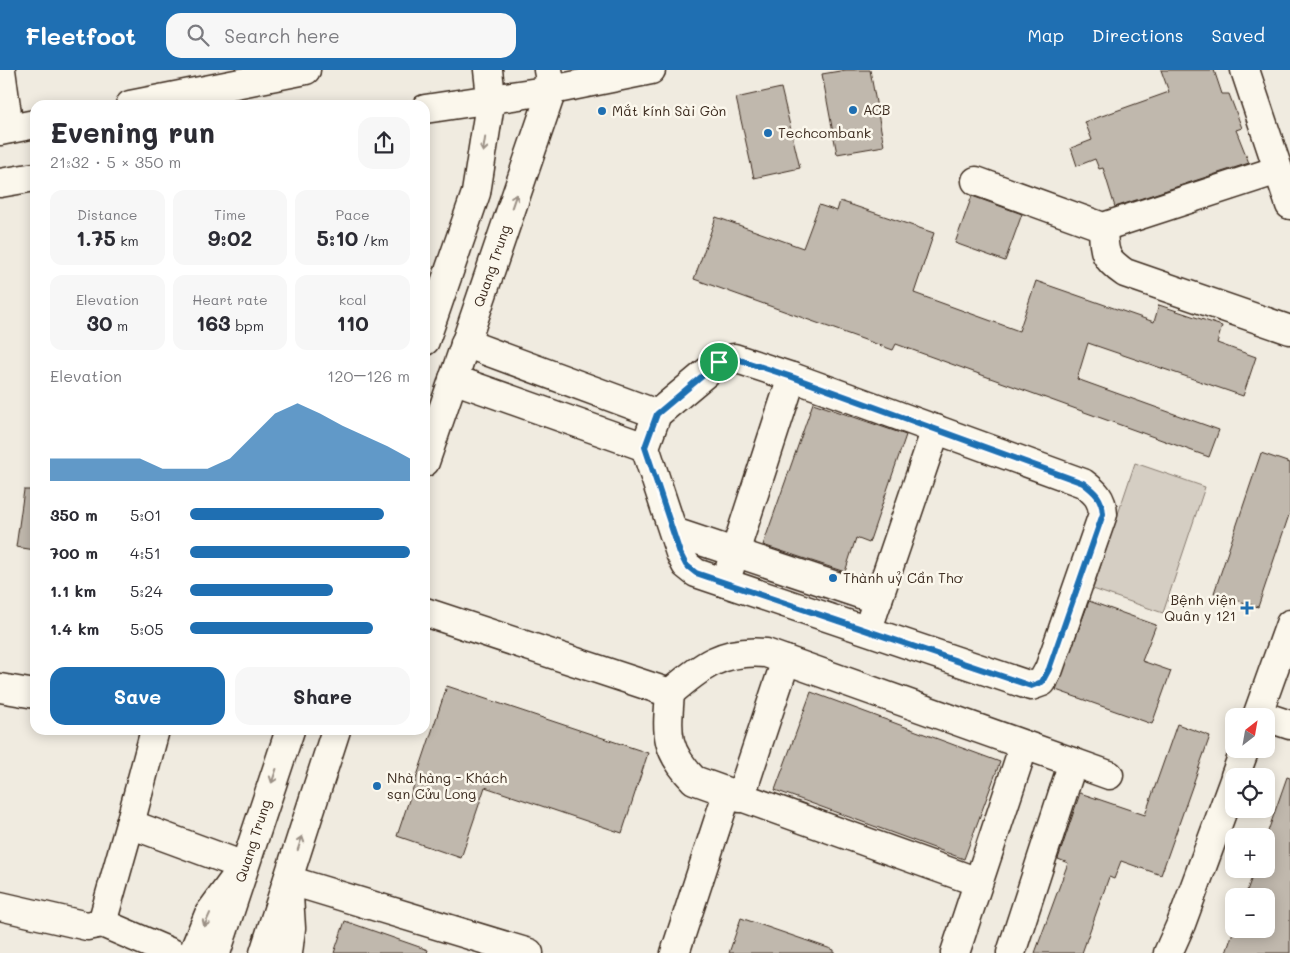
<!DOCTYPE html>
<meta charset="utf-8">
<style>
:root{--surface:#fff;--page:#f7f7f7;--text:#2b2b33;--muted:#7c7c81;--accent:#1f6fb2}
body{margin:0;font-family:Mali,sans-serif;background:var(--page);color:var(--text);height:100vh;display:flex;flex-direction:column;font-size:19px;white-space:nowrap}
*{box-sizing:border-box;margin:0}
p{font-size:16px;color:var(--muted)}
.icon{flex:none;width:28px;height:28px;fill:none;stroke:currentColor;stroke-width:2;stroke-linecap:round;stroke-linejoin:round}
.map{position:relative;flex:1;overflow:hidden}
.drawer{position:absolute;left:30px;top:30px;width:400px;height:635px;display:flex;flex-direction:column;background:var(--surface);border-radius:15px;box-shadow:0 2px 12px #0003}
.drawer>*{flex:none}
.needle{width:32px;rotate:31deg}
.buttons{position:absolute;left:1225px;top:638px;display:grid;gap:10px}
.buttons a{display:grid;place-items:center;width:50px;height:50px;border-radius:10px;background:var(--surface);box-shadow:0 2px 12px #0003;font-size:25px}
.pin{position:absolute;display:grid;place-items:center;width:42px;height:42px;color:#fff;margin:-21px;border:2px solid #fff;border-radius:50%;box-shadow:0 1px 5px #0007}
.round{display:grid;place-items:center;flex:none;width:52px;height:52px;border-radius:15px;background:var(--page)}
.headline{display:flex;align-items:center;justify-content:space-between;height:85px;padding:0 20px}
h1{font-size:28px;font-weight:700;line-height:38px}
.stats{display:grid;grid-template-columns:repeat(3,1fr);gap:8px;height:85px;padding:5px 20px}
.stats div{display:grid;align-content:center;border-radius:12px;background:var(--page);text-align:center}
.stats b{font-size:21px;font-weight:700}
.stats small{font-size:14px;font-weight:400}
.stats p{font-size:14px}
.chart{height:140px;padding:10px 20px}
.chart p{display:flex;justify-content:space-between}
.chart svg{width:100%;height:90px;margin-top:5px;fill:var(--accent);opacity:.7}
.cta{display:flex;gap:10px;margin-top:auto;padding:10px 20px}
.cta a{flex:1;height:58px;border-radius:15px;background:var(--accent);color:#fff;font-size:20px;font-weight:700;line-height:58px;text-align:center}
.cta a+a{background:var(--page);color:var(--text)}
ul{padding:0 20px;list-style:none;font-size:16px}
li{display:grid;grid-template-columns:80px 60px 1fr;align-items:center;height:38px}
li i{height:12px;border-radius:6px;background:var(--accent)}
header{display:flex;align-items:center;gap:30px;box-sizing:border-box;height:70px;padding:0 25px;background:var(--accent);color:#fff}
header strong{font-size:24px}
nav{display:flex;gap:28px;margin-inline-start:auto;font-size:18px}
.search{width:350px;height:45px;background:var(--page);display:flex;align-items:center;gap:12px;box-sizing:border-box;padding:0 18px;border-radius:15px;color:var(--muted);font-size:19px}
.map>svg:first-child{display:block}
.green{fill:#d5cec3;stroke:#887c70}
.building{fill:#c0b8ad;stroke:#3b2a1e}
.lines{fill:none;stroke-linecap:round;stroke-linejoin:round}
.minor-casing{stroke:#3b2a1e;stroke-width:31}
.major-casing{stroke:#3b2a1e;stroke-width:31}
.minor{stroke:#fbf7ec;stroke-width:28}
.major{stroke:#fbf7ec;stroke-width:28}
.oneway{stroke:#9b9085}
.route-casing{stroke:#fff;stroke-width:10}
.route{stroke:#1f6fb2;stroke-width:6}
.poi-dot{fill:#1f6fb2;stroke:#fbf7ec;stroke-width:2}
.labels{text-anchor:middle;stroke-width:5;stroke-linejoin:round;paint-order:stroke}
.poi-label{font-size:14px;fill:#3b2a1e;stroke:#fbf7ec;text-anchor:start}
.street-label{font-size:14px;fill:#3b2a1e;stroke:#fbf7ec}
</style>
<header>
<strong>Fleetfoot</strong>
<div class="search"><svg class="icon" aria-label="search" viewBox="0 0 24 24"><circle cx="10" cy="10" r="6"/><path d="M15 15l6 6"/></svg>Search here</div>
<nav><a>Map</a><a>Directions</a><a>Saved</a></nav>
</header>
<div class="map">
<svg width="1290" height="883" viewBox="0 0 1290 883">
<rect width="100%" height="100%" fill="#f0ebe0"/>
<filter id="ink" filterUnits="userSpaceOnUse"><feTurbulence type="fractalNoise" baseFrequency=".02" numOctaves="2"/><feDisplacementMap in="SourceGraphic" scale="10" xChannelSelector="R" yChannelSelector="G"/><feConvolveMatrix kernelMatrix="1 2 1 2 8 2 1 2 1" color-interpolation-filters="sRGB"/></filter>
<g filter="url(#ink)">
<path class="green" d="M 1135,393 L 1205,417 L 1163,543 L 1093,519 Z"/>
<g class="building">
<path d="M 846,0 L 870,0 L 884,76 L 837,84 L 822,4 Z"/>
<path d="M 1161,0 L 1214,0 L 1222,24 L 1229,24 L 1242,58 L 1236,60 L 1249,93 L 1115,137 L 1103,98 L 1099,99 L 1095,89 L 1077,96 L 1071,78 L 1092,70 L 1085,52 L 1169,22 Z"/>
<path d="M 781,18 L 800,98 L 754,108 L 736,28 Z"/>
<path d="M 972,126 L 1022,144 L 1005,191 L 955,173 Z"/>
<path d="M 840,131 L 934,163 L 914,223 L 1019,261 L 1036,211 L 1154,252 L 1159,235 L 1222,256 L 1217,273 L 1256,287 L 1243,326 L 1088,273 L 1077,309 L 1219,360 L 1209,387 L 896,274 L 893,280 L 694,209 L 716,147 L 803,178 L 819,135 L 837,141 Z"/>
<path d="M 813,333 L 906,365 L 869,473 L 856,468 L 845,502 L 763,475 Z"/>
<path d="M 1261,383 L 1290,393 L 1290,442 L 1258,537 L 1214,523 Z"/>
<path d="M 24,420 L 35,420 L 35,480 L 16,477 Z"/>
<path d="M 1089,531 L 1156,555 L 1142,591 L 1171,601 L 1152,654 L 1056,620 Z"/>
<path d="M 447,616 L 648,683 L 622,763 L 485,717 L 461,788 L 397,766 Z"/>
<path d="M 811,622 L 1000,692 L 964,789 L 775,720 Z"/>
<path d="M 1177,654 L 1210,666 L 1161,805 L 1121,791 L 1114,809 L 1109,807 L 1082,883 L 1035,883 L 1068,793 L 1058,789 L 1080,723 L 1145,745 Z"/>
<path d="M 1287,707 L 1290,708 L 1290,883 L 1226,883 L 1234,859 L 1266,859 L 1266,826 L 1245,826 L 1255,799 L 1266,799 L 1266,767 Z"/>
<path d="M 741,848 L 834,880 L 834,883 L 729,883 Z"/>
<path d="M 345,851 L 428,880 L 427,883 L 334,883 Z"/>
</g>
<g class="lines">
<defs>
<g id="minor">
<path d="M 1,0 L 9,59"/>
<path d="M 1245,0 L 1290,135"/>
<path d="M 976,111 L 1103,157 L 1278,100"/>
<path d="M 1103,157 C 1104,182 1103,188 1125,203 L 1290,260"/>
<path d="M 465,273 L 657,344"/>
<path d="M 734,288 L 792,307 L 1083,413 C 1095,422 1102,428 1103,444 L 1049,599 L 1042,612 L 1031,616 L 696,503 L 686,495 L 680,483 L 645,377 L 657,344 L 719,292 Z"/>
<path d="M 453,309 L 645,377"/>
<path d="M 674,462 L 878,530"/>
<path d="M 725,513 L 792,307"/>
<path d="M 425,542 L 670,623 C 701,596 723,579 766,583 L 1109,705"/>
<path d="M 872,547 L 936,359"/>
<path d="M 0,618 L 35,624"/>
<path d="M 670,623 C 667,663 664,679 694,710 L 978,812"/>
<path d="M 1257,646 L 1290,554"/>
<path d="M 1266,647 L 1290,655"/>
<path d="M 1235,706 L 1245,679"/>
<path d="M 740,728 L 786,590"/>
<path d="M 130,754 L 155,660"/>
<path d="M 0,836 L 87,856 L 102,853 L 172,883"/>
<path d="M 102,853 L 130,754 L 244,796 L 209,844 L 193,883"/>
<path d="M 288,883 L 291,858 L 288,810 L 529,883"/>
<path d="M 675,883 L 727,724"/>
<path d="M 955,883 L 1024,675"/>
<path d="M 1011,883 L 1073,692"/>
<path d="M 1168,883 L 1181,854 L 1234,710"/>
</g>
<g id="major">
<path d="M 130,35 L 306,0"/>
<path d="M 425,39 L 552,20 L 651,0"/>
<path d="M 0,61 L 35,54"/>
<path d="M 0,113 L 35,107"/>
<path d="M 425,271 L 476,123 L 491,27 L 488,0"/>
<path d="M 425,392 L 552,20 L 548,0"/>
<path d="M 216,883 L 290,660"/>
<path d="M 264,883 L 336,660"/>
</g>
</defs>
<use href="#minor" class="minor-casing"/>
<use href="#major" class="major-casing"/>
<use href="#minor" class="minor"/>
<use href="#major" class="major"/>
</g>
<defs><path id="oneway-shaft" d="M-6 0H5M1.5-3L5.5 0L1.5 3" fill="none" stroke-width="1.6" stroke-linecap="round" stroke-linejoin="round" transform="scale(1.25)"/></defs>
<g class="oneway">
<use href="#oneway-shaft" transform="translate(484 75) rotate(99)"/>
<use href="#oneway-shaft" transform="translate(514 131) rotate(-71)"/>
<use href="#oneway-shaft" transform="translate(274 706) rotate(109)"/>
<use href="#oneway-shaft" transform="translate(300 773) rotate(-72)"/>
<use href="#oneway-shaft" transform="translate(207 850) rotate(114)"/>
</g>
</g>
<g class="lines" filter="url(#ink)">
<defs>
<path id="route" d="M 734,288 L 792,307 L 1083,413 C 1095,422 1102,428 1103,444 L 1049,599 L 1042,612 L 1031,616 L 696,503 L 686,495 L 680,483 L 645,377 L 657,344 L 719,292 Z"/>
</defs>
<use href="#route" class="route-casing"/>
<use href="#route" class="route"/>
</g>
<g class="poi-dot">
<circle cx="853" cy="40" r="5"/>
<circle cx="602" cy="41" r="5"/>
<circle cx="768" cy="63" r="5"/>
<circle cx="833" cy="508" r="5"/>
<path d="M1244.5 530.5h5v5h5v5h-5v5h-5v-5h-5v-5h5z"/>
<circle cx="377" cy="716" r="5"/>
</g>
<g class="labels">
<g class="poi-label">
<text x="863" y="45">ACB</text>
<text x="612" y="46">Mắt kính Sài Gòn</text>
<text x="778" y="68">Techcombank</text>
<text x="843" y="513">Thành uỷ Cần Thơ</text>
<text x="1236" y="535" text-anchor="end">Bệnh viện<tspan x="1236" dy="16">Quân y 121</tspan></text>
<text x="387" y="713">Nhà hàng - Khách<tspan x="387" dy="16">sạn Cửu Long</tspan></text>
</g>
<g class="street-label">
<text transform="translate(492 196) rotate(-71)" y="5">Quang Trung</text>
<text transform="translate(253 771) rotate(-72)" y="5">Quang Trung</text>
</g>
</g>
</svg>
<div class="buttons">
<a><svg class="needle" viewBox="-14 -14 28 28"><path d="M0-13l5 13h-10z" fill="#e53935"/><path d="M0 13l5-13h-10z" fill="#7c7c81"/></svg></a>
<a><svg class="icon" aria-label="locate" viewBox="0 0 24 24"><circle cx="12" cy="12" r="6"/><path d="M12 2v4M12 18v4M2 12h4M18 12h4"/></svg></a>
<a>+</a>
<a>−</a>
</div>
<div class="pin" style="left:719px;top:292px;background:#1e9e55"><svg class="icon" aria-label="arrive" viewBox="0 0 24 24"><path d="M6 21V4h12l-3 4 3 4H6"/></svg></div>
<section class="drawer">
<div class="headline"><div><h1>Evening run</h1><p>21:32 · 5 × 350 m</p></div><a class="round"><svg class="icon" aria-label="share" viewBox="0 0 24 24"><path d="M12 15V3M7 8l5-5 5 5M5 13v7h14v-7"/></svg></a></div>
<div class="stats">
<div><p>Distance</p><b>1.75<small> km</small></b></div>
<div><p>Time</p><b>9:02</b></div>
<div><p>Pace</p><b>5:10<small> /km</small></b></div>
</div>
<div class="stats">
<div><p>Elevation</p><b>30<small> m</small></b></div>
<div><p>Heart rate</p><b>163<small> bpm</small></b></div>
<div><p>kcal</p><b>110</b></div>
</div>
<div class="chart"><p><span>Elevation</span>120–126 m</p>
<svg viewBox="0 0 160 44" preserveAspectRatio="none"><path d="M0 44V33L10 33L20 33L30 33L40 33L50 38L60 38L70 38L80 33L90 22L100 11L110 6L120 11L130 17L140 22L150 27L160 33V44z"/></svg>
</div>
<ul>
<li><b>350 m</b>5:01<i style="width:88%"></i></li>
<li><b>700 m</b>4:51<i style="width:100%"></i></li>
<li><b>1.1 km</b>5:24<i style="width:65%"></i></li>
<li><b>1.4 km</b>5:05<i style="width:83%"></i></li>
</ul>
<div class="cta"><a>Save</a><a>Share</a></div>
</section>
</div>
